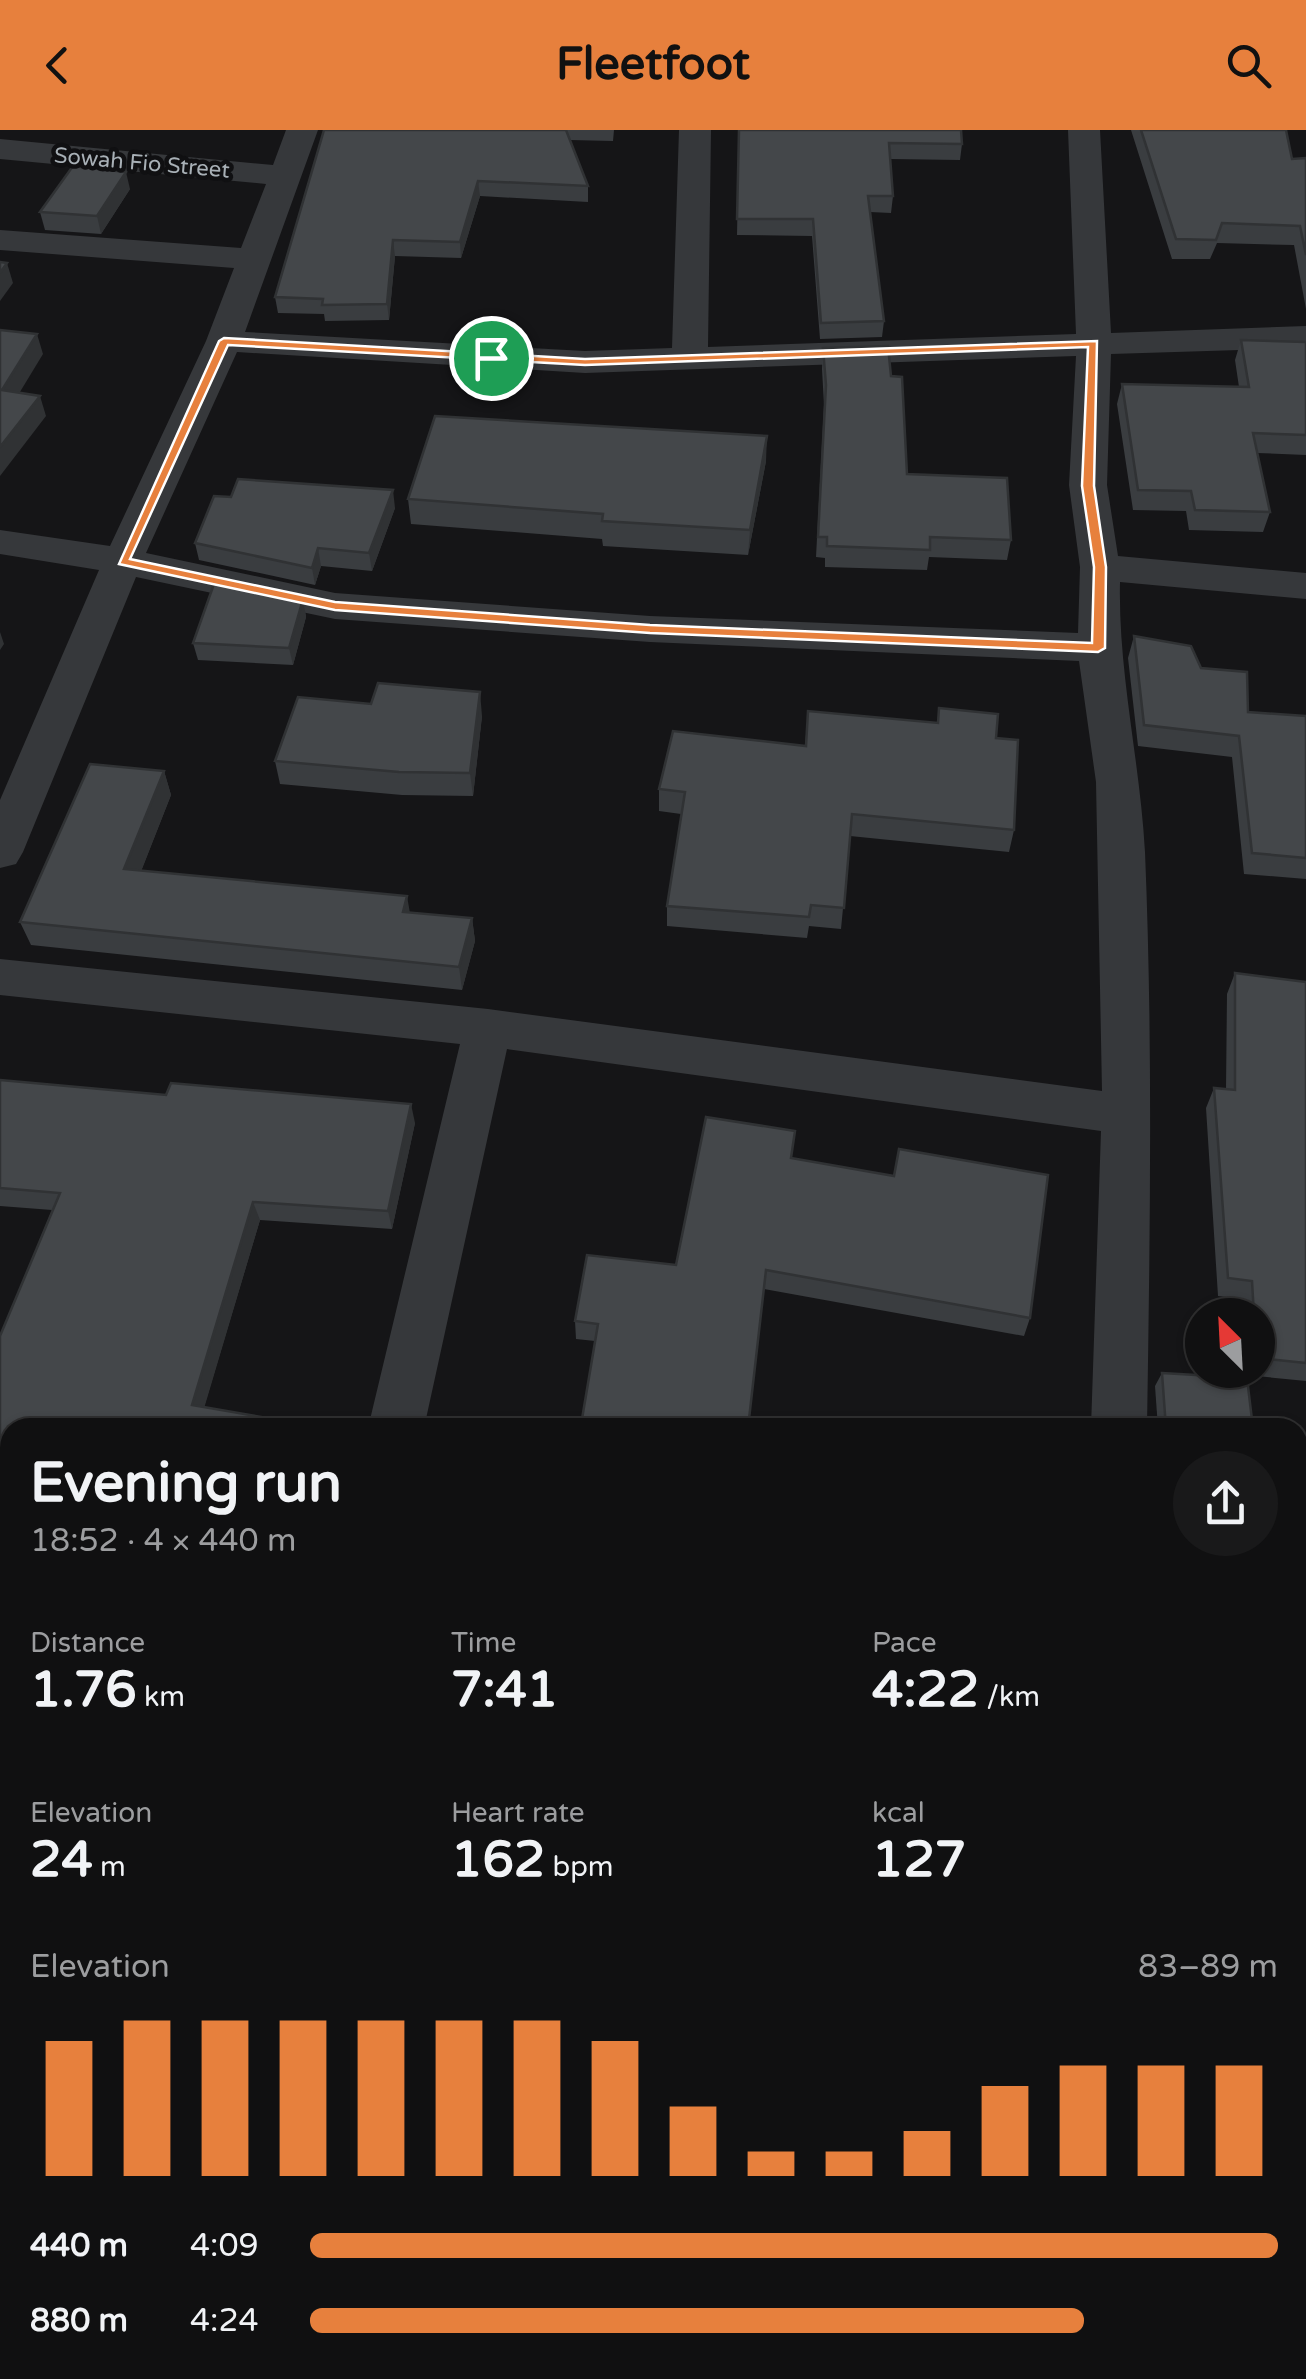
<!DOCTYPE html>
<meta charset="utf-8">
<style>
:root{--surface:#101011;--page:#19191a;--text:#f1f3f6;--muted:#9c9d9f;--line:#303031;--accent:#e7803d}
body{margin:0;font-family:"Varela Round",sans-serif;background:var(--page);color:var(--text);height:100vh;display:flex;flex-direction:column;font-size:38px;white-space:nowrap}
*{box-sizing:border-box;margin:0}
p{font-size:32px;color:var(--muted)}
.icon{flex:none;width:55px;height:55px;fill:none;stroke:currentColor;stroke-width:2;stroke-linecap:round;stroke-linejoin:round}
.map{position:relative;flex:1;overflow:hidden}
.side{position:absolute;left:0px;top:1288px;width:1308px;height:962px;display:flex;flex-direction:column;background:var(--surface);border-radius:30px 30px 0 0;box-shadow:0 2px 8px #0004,0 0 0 2px var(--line)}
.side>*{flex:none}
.needle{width:65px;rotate:336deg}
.controls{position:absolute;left:1185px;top:1168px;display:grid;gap:20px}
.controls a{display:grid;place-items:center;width:90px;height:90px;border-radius:50%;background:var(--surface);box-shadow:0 2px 8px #0004,0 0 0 2px var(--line);font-size:50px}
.pin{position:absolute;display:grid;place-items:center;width:85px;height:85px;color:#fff;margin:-42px;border:5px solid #fff;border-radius:50%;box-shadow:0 2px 10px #0007}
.round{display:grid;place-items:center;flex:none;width:105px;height:105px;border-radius:52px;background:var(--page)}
.summary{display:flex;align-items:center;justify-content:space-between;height:170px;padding:0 30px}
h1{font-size:55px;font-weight:700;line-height:75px}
.figures{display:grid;grid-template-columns:repeat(3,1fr);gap:15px;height:170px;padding:10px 30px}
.figures div{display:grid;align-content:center}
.figures b{font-size:50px;font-weight:700}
.figures small{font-size:28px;font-weight:400}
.figures p{font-size:28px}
.chart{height:280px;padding:20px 30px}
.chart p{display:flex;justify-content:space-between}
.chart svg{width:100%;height:180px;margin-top:10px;stroke:var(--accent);stroke-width:6}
ul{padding:0 30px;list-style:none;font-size:32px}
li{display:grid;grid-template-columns:160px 120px 1fr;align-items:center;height:75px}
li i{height:25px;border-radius:12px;background:var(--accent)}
header{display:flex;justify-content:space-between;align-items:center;height:130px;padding:0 30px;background:var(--accent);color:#111;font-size:45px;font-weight:700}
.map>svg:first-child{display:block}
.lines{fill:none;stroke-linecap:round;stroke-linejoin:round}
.minor{fill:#36383b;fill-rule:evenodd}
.wall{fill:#3a3d40}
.shaded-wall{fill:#303234}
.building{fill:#44474a;stroke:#303234;stroke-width:2.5}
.route{fill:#e7803d;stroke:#fff;stroke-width:2.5;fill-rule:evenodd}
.labels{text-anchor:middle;stroke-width:9;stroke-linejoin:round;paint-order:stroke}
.far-street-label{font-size:22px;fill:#a8b0b6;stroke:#101012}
</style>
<header><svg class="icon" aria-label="back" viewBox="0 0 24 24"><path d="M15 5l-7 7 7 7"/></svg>Fleetfoot<svg class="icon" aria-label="search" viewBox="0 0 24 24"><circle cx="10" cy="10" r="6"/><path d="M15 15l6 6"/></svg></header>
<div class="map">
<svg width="1306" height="2249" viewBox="0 0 1306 2249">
<rect width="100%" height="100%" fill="#151517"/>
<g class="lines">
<g class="minor">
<path d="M 286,0 L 318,0 L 245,202 L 585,221 L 672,218 L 679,0 L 711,0 L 708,217 L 1076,204 L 1068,0 L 1100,0 L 1111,203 L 1306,196 L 1306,218 L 1111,224 L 1107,355 L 1118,426 L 1306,443 L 1306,469 L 1120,452 C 1118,543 1140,631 1145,722 C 1153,914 1150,1106 1147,1298 L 1091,1298 L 1101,1001 L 507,919 L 424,1298 L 368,1298 L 460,914 L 0,865 L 0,829 L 488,879 L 1102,961 L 1096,652 L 1079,531 L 650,512 L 335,489 L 136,447 L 23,722 L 16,734 L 0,738 L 0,670 L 99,440 L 0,424 L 0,400 L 110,416 L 206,211 L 234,138 L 0,120 L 0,100 L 241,118 L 266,54 L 0,29 L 0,9 L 273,35 ZM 237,222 L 585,243 L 1076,226 L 1069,355 L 1080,437 L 1078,503 L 650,486 L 335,463 L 146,423 Z"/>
<path d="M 1298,1582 L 1306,1583 L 1306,1645 L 1298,1643 Z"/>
<rect x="1086" y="2240" width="74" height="9"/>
</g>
</g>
<g class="wall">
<path d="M 324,0 L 614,0 L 613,11 L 570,10 L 588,56 L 588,72 L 480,66 L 461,128 L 395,126 L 389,190 L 325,191 L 324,184 L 278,183 L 275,167 Z"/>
<path d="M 739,0 L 962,14 L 960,30 L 890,29 L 893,66 L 891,83 L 870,82 L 884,191 L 882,207 L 820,209 L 812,106 L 737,105 Z"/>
<path d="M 1131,0 L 1286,0 L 1292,29 L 1306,28 L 1306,179 L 1294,115 L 1217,113 L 1210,129 L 1172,129 Z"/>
<path d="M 130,59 L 101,104 L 45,100 L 40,82 Z"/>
<path d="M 1241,210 L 1306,212 L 1306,325 L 1257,323 L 1270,382 L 1263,402 L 1189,400 L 1186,381 L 1133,380 L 1117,274 L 1122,254 L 1239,257 L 1235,230 Z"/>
<path d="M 823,218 L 907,344 L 1011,410 L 1007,430 L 929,427 L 927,440 L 825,437 L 825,428 L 816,427 L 824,275 L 822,239 Z"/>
<path d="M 766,331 L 748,425 L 603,416 L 602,409 L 411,394 L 408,369 Z"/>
<path d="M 395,378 L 372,441 L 321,436 L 315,455 L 199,430 L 195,413 Z"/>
<path d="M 303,469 L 306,487 L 293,535 L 198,530 L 193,513 Z"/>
<path d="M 1134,506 L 1201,538 L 1248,582 L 1306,586 L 1306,749 L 1244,744 L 1232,627 L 1138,616 L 1128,528 Z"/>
<path d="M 371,574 L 482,586 L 473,666 L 402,665 L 280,654 L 275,631 Z"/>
<path d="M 939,578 L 996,608 L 1014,700 L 1009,722 L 850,706 L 841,799 L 809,796 L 807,808 L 667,796 L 667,776 L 681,684 L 659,681 L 659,659 L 805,616 L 808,581 L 937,593 Z"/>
<path d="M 164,641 L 171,665 L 141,741 L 410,783 L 472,788 L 475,811 L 462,860 L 31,815 L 20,792 Z"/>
<path d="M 1235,843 L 1306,852 L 1306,1251 L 1246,1245 L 1246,1240 L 1258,1240 L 1258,1185 L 1243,1185 L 1242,1169 L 1218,1166 L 1206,978 L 1214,958 L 1226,959 L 1227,864 Z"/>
<path d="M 0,950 L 415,993 L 392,1099 L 260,1090 L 204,1277 L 10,1298 L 10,1699 L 0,1698 L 0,1206 L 52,1080 L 0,1076 Z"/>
<path d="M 792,1028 L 1030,1188 L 1024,1206 L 764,1159 L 748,1298 L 582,1298 L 582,1289 L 595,1211 L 576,1209 L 575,1191 L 676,1135 Z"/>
<path d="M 1162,1243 L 1253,1298 L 1158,1298 L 1155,1256 Z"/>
<path d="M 1306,1743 L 1306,2249 L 1199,2249 L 1199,2240 L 1298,2240 L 1298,1748 Z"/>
</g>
<g class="shaded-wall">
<path d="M 126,42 L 130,59 L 101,104 L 97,86 Z"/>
<path d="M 478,51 L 480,66 L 461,128 L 460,112 Z"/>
<path d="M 393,110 L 395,126 L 389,190 L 387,174 Z"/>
<path d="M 7,133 L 13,153 L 0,171 L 0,143 Z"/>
<path d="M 37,204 L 43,224 L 9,280 L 2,260 Z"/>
<path d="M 40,266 L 46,286 L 0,346 L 0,317 Z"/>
<path d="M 767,306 L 766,331 L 748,425 L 750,400 Z"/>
<path d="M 393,360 L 395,378 L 372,441 L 369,423 Z"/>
<path d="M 318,418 L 321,436 L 315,455 L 312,438 Z"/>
<path d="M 303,469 L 306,487 L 293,535 L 289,518 Z"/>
<path d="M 0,502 L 4,514 L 0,520 Z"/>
<path d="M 480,562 L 482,586 L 473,666 L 470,643 Z"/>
<path d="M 164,641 L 171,665 L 133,762 L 124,739 Z"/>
<path d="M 407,766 L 411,789 L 403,782 Z"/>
<path d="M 472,788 L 475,811 L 462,860 L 459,837 Z"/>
<path d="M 411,974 L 415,993 L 392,1099 L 388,1081 Z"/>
<path d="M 253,1072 L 260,1090 L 200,1292 L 192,1275 Z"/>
</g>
<g class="building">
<path d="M 324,0 L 566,0 L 588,56 L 478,51 L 460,112 L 393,110 L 387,174 L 322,175 L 323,169 L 275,167 Z"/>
<path d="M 739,0 L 961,0 L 962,14 L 889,13 L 893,66 L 868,66 L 884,191 L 821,193 L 813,89 L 737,89 Z"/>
<path d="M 1141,0 L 1286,0 L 1292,29 L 1306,28 L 1306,125 L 1300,96 L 1222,93 L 1216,110 L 1176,109 Z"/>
<path d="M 73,36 L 126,42 L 97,86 L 40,82 Z"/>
<path d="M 0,132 L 7,133 L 0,143 Z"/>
<path d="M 0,200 L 37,204 L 2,260 L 40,266 L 0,317 Z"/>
<path d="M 1241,210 L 1306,212 L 1306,305 L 1253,303 L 1270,382 L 1195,380 L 1191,361 L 1138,360 L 1122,254 L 1249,257 Z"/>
<path d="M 888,216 L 891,246 L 902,247 L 907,344 L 1007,348 L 1011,410 L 930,407 L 930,420 L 827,416 L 827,407 L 818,407 L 826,255 L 823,218 Z"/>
<path d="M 435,286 L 767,306 L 750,400 L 602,391 L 603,384 L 408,369 Z"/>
<path d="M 238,349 L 393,360 L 369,423 L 318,418 L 312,438 L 195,413 L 214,366 L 231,367 Z"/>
<path d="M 215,451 L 303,469 L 289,518 L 193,513 Z"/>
<path d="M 1134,506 L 1191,516 L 1201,538 L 1247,542 L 1248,582 L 1306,586 L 1306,728 L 1252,723 L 1239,606 L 1144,595 Z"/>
<path d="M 378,553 L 480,562 L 470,643 L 399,642 L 275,631 L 298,567 L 371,574 Z"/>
<path d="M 939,578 L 998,584 L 996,608 L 1018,610 L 1014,700 L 852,684 L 844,778 L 811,775 L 809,787 L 667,776 L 685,662 L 659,659 L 673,601 L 806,616 L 808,581 L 938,593 Z"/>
<path d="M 90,634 L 164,641 L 124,739 L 407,766 L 403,782 L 472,788 L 459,837 L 20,792 Z"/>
<path d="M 1235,843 L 1306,852 L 1306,1233 L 1258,1228 L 1258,1185 L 1254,1185 L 1252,1151 L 1228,1148 L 1214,958 L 1235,960 Z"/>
<path d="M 0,950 L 166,965 L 171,953 L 411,974 L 388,1081 L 253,1072 L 192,1275 L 314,1296 L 313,1298 L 10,1298 L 10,1690 L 0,1689 L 0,1206 L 60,1063 L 0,1058 Z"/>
<path d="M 706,987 L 795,1001 L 791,1028 L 894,1046 L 899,1019 L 1048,1045 L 1030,1188 L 766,1140 L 748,1298 L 627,1298 L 628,1295 L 582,1289 L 598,1194 L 575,1191 L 587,1125 L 676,1135 Z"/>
<path d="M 1162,1243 L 1247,1248 L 1253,1298 L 1166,1298 Z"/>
<path d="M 0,1730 L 10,1732 L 10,2024 L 0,2023 Z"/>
<path d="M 1298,1748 L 1306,1750 L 1306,2249 L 1214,2249 L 1214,2240 L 1298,2240 Z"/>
</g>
<path class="route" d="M 224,208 L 585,229 L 1097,211 L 1094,356 L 1106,437 L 1105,518 L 1098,522 L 650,503 L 335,480 L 119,434 L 219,211 ZM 228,215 L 585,235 L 1088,217 L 1082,356 L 1094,437 L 1092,513 L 650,495 L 335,472 L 130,429 Z"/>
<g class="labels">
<g class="far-street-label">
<text transform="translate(142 32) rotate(5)" y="8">Sowah Fio Street</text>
</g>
</g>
</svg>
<div class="controls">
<a><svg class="needle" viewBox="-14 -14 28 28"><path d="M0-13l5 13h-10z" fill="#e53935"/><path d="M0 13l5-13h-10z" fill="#9c9d9f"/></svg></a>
</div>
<div class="pin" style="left:491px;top:228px;background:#1e9e55"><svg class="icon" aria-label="arrive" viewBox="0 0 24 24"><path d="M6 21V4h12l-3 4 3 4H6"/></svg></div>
<section class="side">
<div class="summary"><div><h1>Evening run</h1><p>18:52 · 4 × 440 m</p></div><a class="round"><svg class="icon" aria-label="share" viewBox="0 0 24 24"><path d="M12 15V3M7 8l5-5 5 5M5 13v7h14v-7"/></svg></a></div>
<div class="figures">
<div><p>Distance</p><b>1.76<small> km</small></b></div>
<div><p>Time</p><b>7:41</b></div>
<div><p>Pace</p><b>4:22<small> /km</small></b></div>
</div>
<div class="figures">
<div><p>Elevation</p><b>24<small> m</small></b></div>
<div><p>Heart rate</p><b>162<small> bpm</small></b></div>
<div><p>kcal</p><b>127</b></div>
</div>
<div class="chart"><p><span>Elevation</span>83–89 m</p>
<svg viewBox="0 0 160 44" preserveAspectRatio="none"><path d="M5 44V11M15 44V6M25 44V6M35 44V6M45 44V6M55 44V6M65 44V6M75 44V11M85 44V27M95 44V38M105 44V38M115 44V33M125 44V22M135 44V17M145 44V17M155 44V17"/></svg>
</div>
<ul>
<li><b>440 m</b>4:09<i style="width:100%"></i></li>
<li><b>880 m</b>4:24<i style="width:80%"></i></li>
</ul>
</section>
</div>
